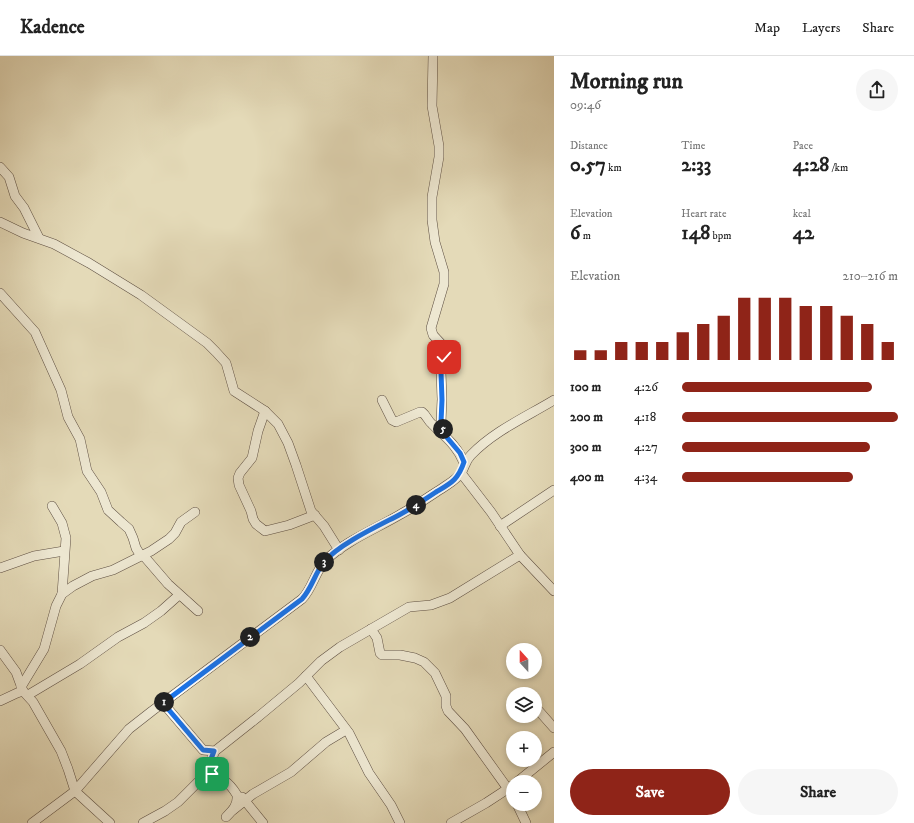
<!DOCTYPE html>
<meta charset="utf-8">
<style>
:root{--surface:#fff;--page:#f6f6f6;--text:#222;--muted:#767676;--line:#e0e0e0;--accent:#8f2418}
body{margin:0;font-family:"IM FELL DW Pica",serif;background:var(--page);color:var(--text);height:100vh;display:flex;flex-direction:column;font-size:15px;white-space:nowrap}
*{box-sizing:border-box;margin:0}
p{font-size:13px;color:var(--muted)}
.icon{flex:none;width:22px;height:22px;fill:none;stroke:currentColor;stroke-width:2;stroke-linecap:round;stroke-linejoin:round}
.map{position:relative;flex:1;overflow:hidden}
.details{display:flex;flex-direction:column;background:var(--surface);width:360px}
.details>*{flex:none}
.needle{width:26px;rotate:339deg}
.controls{position:absolute;left:506px;top:587px;display:grid;gap:8px}
.controls a{display:grid;place-items:center;width:36px;height:36px;border-radius:50%;background:var(--surface);box-shadow:0 2px 6px #0003;font-size:20px}
.pin{position:absolute;display:grid;place-items:center;width:34px;height:34px;color:#fff;margin:-17px;border-radius:8px;box-shadow:0 2px 6px #0006}
.km{position:absolute;width:20px;height:20px;margin:-10px;border-radius:50%;background:#222;color:#fff;font-size:11px;line-height:20px;text-align:center}
.round{display:grid;place-items:center;flex:none;width:42px;height:42px;border-radius:21px;background:var(--page)}
.summary{display:flex;align-items:center;justify-content:space-between;height:68px;padding:0 16px}
h1{font-size:22px;font-weight:700;line-height:30px}
.stats{display:grid;grid-template-columns:repeat(3,1fr);gap:6px;height:68px;padding:4px 16px}
.stats div{display:grid;align-content:center}
.stats b{font-size:20px;font-weight:700}
.stats small{font-size:11px;font-weight:400}
.stats p{font-size:11px}
.chart{height:112px;padding:8px 16px}
.chart p{display:flex;justify-content:space-between}
.chart svg{width:100%;height:72px;margin-top:4px;stroke:var(--accent);stroke-width:6}
.action{display:flex;gap:8px;margin-top:auto;padding:8px 16px}
.action a{flex:1;height:46px;border-radius:24px;background:var(--accent);color:#fff;font-size:16px;font-weight:700;line-height:46px;text-align:center}
.action a+a{background:var(--page);color:var(--text)}
ul{padding:0 16px;list-style:none;font-size:13px}
li{display:grid;grid-template-columns:64px 48px 1fr;align-items:center;height:30px}
li i{height:10px;border-radius:5px;background:var(--accent)}
header{display:flex;align-items:center;gap:24px;box-sizing:border-box;height:56px;padding:0 20px;background:var(--surface);border-bottom:1px solid var(--line)}
header strong{font-size:19px}
nav{display:flex;gap:22px;margin-inline-start:auto;font-size:14px}
main{display:flex;flex:1;min-height:0}
.map>svg:first-child{display:block}
.lines{fill:none;stroke-linecap:round;stroke-linejoin:round}
.minor-casing{stroke:#5d4e42;stroke-width:10}
.minor{stroke:#ede7d1;stroke-width:9}
.route-casing{stroke:#fff;stroke-width:8}
.route{stroke:#1a73e8;stroke-width:5}
</style>
<header>
<strong>Kadence</strong>
<nav><a>Map</a><a>Layers</a><a>Share</a></nav>
</header>
<main>
<div class="map">
<svg width="554" height="767" viewBox="0 0 554 767">
<rect width="100%" height="100%" fill="#e4dab8"/>
<filter id="stains"><feTurbulence type="fractalNoise" baseFrequency=".005" numOctaves="4"/><feColorMatrix values="0 0 0 0 .2 0 0 0 0 .09 0 0 0 0 .02 0 0 0 .5 -.17"/></filter>
<radialGradient id="worn" r=".72"><stop offset=".6" stop-color="#630" stop-opacity="0"/><stop offset="1" stop-color="#630" stop-opacity=".3"/></radialGradient>
<g class="lines">
<defs>
<g id="minor">
<path d="M 433,0 L 432,50 L 439,90 L 439,101 L 432,141 L 432,164 L 435,186 L 444,216 L 444,228 L 431,272 L 433,279 L 446,293 L 441,306 L 441,316 L 442,343 L 441,366 L 444,378"/>
<path d="M 0,111 L 9,121 L 15,140 L 24,152 L 39,182"/>
<path d="M 0,166 L 23,177 L 54,188 L 89,207 L 141,239 L 207,287 L 216,296 L 226,307 L 234,335 L 265,355 L 278,368 L 288,387 L 296,409 L 311,455 L 324,470 L 339,494"/>
<path d="M 0,237 L 35,276 L 61,334 L 68,361 L 80,383 L 87,415 L 101,436 L 108,454 L 121,466 L 129,473 L 133,482 L 136,492 L 141,500"/>
<path d="M 382,344 L 392,364 L 396,366 L 420,356 L 422,356 C 427,360 428,365 432,368 C 445,381 457,389 464,407"/>
<path d="M 265,355 L 258,375 L 252,402 L 240,417 L 238,422 L 239,429 L 251,455 L 253,463 L 256,468 L 265,475 L 289,469 L 315,459"/>
<path d="M 461,417 L 491,456 L 520,499 L 554,535"/>
<path d="M 52,450 L 62,467 L 66,482 L 62,538"/>
<path d="M 500,470 L 554,434"/>
<path d="M 143,499 L 168,528 L 198,555"/>
<path d="M 0,512 L 34,500 L 64,495"/>
<path d="M 371,573 L 377,582 L 380,597 L 382,599 L 400,599 L 415,602 L 424,606 L 435,617 L 446,640 L 446,650 L 448,655 L 465,673 L 508,733"/>
<path d="M 0,594 L 16,616 L 23,635 L 33,646 L 61,695 L 68,713 L 75,735 L 110,767"/>
<path d="M 306,620 L 349,677 L 369,717 L 391,749 L 400,767"/>
<path d="M 21,631 L 44,593 L 56,550 L 62,538 L 73,530 L 92,520 L 113,514 L 151,495 L 169,483 L 175,477 L 181,466 L 195,456"/>
<path d="M 28,639 L 80,608 L 118,581 L 144,567 L 161,555 L 179,539"/>
<path d="M 0,645 L 17,637 L 23,635"/>
<path d="M 163,647 L 203,694 L 215,695"/>
<path d="M 539,655 L 554,672"/>
<path d="M 205,719 C 219,718 230,727 237,739 C 238,749 233,754 226,761"/>
<path d="M 517,726 L 554,696"/>
<path d="M 242,741 L 263,767"/>
<path d="M 517,748 L 526,767"/>
<path d="M 233,754 L 253,738 L 291,716 L 326,686 L 346,674"/>
<path d="M 32,767 L 75,735 L 129,673 L 152,655 L 302,543 C 313,532 315,515 326,504 C 347,484 376,473 401,458 C 416,450 430,440 444,431 C 450,427 457,423 461,417 C 465,411 465,405 471,399 C 494,375 526,361 554,344"/>
<path d="M 143,767 L 165,755 L 178,746 L 205,719 L 215,695 L 258,661 L 299,627 L 321,605 L 340,591 L 409,551 L 431,549 L 450,542 L 520,499"/>
<path d="M 451,767 L 486,747 L 512,730"/>
</g>
</defs>
<use href="#minor" class="minor-casing"/>
<use href="#minor" class="minor"/>
</g>
<g class="lines">
<defs>
<path id="route" d="M 212,718 L 205,719 L 214,695 L 203,694 L 163,647 L 302,543 C 312,532 315,517 324,506 C 339,488 378,470 399,459 C 412,452 424,444 436,436 C 451,427 458,424 464,406 L 460,397 L 444,378 L 441,366 L 442,344 L 441,316 L 441,306 L 444,301"/>
</defs>
<use href="#route" class="route-casing"/>
<use href="#route" class="route"/>
</g>
<rect width="100%" height="100%" filter="url(#stains)"/>
<rect width="100%" height="100%" fill="url(#worn)"/>
</svg>
<div class="controls">
<a><svg class="needle" viewBox="-14 -14 28 28"><path d="M0-13l5 13h-10z" fill="#e53935"/><path d="M0 13l5-13h-10z" fill="#767676"/></svg></a>
<a><svg class="icon" aria-label="layers" viewBox="0 0 24 24"><path d="M12 4l9 5-9 5-9-5zM3 14l9 5 9-5"/></svg></a>
<a>+</a>
<a>−</a>
</div>
<div class="pin" style="left:212px;top:718px;background:#1e9e55"><svg class="icon" aria-label="arrive" viewBox="0 0 24 24"><path d="M6 21V4h12l-3 4 3 4H6"/></svg></div>
<div class="pin" style="left:444px;top:301px;background:#d93025"><svg class="icon" aria-label="check" viewBox="0 0 24 24"><path d="M5 12l5 5 9-10"/></svg></div>
<b class="km" style="left:164px;top:646px">1</b>
<b class="km" style="left:250px;top:581px">2</b>
<b class="km" style="left:324px;top:506px">3</b>
<b class="km" style="left:416px;top:449px">4</b>
<b class="km" style="left:443px;top:373px">5</b>
</div>
<section class="details">
<div class="summary"><div><h1>Morning run</h1><p>09:46</p></div><a class="round"><svg class="icon" aria-label="share" viewBox="0 0 24 24"><path d="M12 15V3M7 8l5-5 5 5M5 13v7h14v-7"/></svg></a></div>
<div class="stats">
<div><p>Distance</p><b>0.57<small> km</small></b></div>
<div><p>Time</p><b>2:33</b></div>
<div><p>Pace</p><b>4:28<small> /km</small></b></div>
</div>
<div class="stats">
<div><p>Elevation</p><b>6<small> m</small></b></div>
<div><p>Heart rate</p><b>148<small> bpm</small></b></div>
<div><p>kcal</p><b>42</b></div>
</div>
<div class="chart"><p><span>Elevation</span>210–216 m</p>
<svg viewBox="0 0 160 44" preserveAspectRatio="none"><path d="M5 44V38M15 44V38M25 44V33M35 44V33M45 44V33M55 44V27M65 44V22M75 44V17M85 44V6M95 44V6M105 44V6M115 44V11M125 44V11M135 44V17M145 44V22M155 44V33"/></svg>
</div>
<ul>
<li><b>100 m</b>4:26<i style="width:88%"></i></li>
<li><b>200 m</b>4:18<i style="width:100%"></i></li>
<li><b>300 m</b>4:27<i style="width:87%"></i></li>
<li><b>400 m</b>4:34<i style="width:79%"></i></li>
</ul>
<div class="action"><a>Save</a><a>Share</a></div>
</section>
</main>
